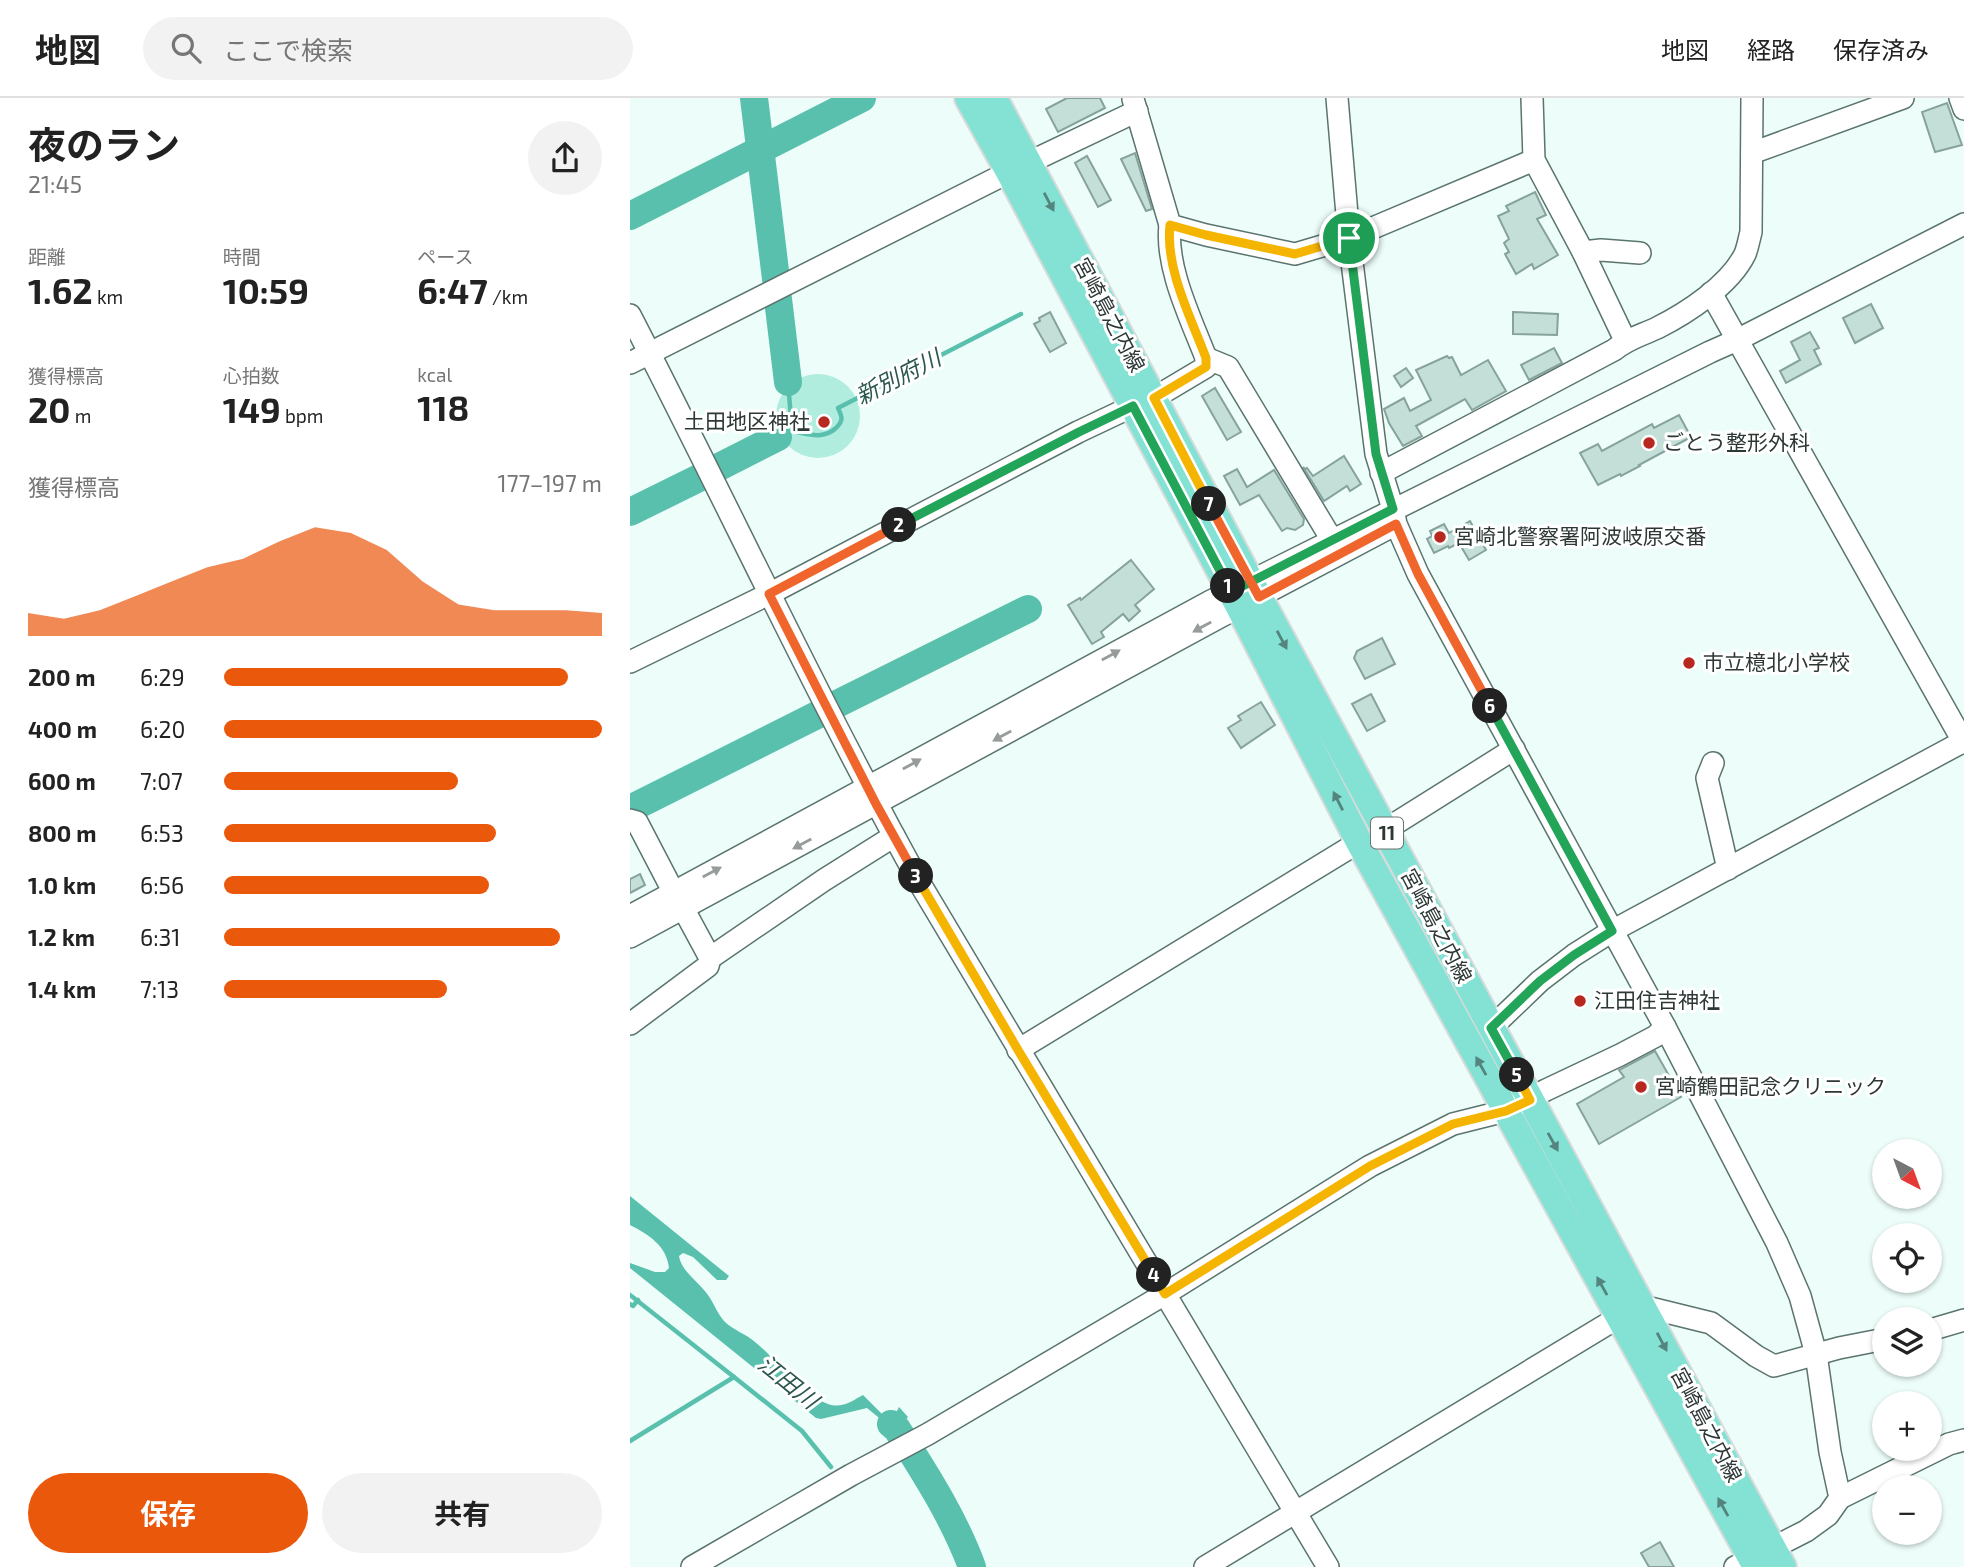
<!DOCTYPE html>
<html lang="ja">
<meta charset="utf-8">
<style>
:root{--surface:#fff;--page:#f2f2f2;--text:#222;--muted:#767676;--line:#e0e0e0;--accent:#ea580c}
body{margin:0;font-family:"Exo 2","Noto Sans JP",sans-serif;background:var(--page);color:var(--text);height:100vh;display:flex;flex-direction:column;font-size:26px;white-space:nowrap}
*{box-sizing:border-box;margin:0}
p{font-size:23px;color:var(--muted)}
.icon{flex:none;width:38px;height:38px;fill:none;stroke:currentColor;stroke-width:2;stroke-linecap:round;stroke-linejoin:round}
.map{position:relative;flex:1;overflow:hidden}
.sheet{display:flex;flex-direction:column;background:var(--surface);width:630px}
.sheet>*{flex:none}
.needle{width:46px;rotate:139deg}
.tools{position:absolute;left:1242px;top:1041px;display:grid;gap:14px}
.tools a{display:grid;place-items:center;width:70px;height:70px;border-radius:50%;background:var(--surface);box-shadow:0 2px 5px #0004;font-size:35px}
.pin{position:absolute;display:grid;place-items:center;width:60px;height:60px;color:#fff;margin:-30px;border:4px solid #fff;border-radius:50%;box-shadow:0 2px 7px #0007}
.km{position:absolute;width:35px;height:35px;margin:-18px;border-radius:50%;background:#222;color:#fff;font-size:19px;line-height:35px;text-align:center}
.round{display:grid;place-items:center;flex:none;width:74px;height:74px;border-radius:37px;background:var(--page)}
.head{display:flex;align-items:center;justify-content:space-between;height:119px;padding:0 28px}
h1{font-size:38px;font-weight:700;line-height:52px}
.metrics{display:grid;grid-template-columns:repeat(3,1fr);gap:10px;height:119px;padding:7px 28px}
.metrics div{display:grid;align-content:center}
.metrics b{font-size:35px;font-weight:700}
.metrics small{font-size:19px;font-weight:400}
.metrics p{font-size:19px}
.chart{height:196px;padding:14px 28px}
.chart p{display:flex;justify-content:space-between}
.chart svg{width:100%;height:126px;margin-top:7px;fill:var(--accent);opacity:.7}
.primary-button{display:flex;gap:14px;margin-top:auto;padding:14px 28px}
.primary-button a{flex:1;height:80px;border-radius:42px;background:var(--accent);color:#fff;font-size:28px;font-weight:700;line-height:80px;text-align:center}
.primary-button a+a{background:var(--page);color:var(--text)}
ul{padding:0 28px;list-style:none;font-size:23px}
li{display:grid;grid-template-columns:112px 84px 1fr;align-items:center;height:52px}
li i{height:18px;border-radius:9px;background:var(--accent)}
header{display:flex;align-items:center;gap:42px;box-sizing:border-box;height:98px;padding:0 35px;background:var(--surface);border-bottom:2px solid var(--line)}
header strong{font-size:33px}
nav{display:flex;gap:38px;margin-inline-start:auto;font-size:24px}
.search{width:490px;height:63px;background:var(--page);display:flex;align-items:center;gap:18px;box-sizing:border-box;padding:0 24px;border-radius:38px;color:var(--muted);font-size:26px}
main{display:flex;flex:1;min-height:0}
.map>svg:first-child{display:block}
.green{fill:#b0eddf}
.water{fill:#59c0ad}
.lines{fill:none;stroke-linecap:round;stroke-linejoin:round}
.stream{stroke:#59c0ad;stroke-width:4.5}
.river{stroke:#59c0ad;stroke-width:28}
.building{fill:#c3dfd8;stroke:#87a29c;stroke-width:2}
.minor-casing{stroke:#5a746e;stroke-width:24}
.major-casing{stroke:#d9dbdb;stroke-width:30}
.minor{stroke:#fff;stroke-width:21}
.major{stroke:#83e2d3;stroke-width:26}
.oneway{fill:#54847d}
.oneway2{fill:#969c9a}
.split-1-casing{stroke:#fff;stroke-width:14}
.split-2-casing{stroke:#fff;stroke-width:14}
.split-3-casing{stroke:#fff;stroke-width:14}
.split-4-casing{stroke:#fff;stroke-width:14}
.split-5-casing{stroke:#fff;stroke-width:14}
.split-6-casing{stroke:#fff;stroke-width:14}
.split-7-casing{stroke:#fff;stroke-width:14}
.split-8-casing{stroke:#fff;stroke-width:14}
.split-1{stroke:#22a559;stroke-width:9}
.split-2{stroke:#22a559;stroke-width:9}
.split-3{stroke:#f0652b;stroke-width:9}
.split-4{stroke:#f5b400;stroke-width:9}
.split-5{stroke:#f5b400;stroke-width:9}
.split-6{stroke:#22a559;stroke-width:9}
.split-7{stroke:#f0652b;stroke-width:9}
.split-8{stroke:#f5b400;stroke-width:9}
.poi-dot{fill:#b7291e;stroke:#fff;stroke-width:2.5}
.labels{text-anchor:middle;stroke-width:6;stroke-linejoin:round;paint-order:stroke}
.shield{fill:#fff;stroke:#6c7472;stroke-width:2}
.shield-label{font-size:19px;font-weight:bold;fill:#2d3836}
.street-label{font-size:21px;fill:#2d3836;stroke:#fff}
.poi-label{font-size:21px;fill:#2d3836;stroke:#fff;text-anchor:start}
.water-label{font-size:23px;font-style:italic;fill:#2a574e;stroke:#fff}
</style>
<header>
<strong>地図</strong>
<div class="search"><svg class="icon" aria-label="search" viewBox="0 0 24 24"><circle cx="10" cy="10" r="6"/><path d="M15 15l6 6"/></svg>ここで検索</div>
<nav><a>地図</a><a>経路</a><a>保存済み</a></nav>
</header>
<main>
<section class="sheet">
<div class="head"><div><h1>夜のラン</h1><p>21:45</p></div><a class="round"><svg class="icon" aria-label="share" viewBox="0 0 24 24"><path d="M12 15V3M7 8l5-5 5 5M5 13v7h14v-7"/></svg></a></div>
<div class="metrics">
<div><p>距離</p><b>1.62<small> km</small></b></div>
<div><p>時間</p><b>10:59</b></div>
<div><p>ペース</p><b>6:47<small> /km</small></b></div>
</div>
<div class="metrics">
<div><p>獲得標高</p><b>20<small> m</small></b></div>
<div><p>心拍数</p><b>149<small> bpm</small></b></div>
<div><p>kcal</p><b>118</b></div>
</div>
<div class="chart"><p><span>獲得標高</span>177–197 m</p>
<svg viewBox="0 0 160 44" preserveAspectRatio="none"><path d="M0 44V36L10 38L20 35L30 30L40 25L50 20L60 17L70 11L80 6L90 8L100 14L110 25L120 33L130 35L140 35L150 35L160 36V44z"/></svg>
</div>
<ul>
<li><b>200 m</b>6:29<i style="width:91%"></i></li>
<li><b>400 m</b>6:20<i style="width:100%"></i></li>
<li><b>600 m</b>7:07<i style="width:62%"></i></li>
<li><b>800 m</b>6:53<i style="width:72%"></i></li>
<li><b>1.0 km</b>6:56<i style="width:70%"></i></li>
<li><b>1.2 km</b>6:31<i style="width:89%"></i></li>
<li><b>1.4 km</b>7:13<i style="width:59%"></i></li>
</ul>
<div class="primary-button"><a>保存</a><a>共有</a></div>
</section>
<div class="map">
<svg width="1334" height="1469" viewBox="0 0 1334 1469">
<rect width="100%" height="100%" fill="#edfefa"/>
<circle class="green" cx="188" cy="318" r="42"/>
<path class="water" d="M 0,1098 L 99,1178 L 96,1182 L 87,1182 L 63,1159 L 53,1155 L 49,1158 C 51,1174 72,1186 80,1200 C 85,1208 88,1216 94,1223 C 103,1232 116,1236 125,1244 C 146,1261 174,1298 198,1306 C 212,1311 222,1303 233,1297 L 253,1317 L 260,1321 L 265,1317 L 269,1309 L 278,1319 L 271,1327 L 277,1334 L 268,1339 L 259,1328 L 237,1310 L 191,1321 L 186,1320 L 0,1170 L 0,1165 L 25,1174 L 35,1174 L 39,1170 C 37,1148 18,1136 0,1127 Z"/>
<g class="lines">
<g class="stream">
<path d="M 162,333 C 178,336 193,342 206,330 C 214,322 212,319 208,310 L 391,216"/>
<path d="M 148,339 L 162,333 L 158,284"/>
<path d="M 0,1197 L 104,1279 L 0,1343"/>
<path d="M 0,1206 L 3,1208 L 8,1202"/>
<path d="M 104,1279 L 172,1333 L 201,1369"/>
</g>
<g class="river">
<path d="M 124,0 L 146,181"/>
<path d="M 0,118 L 232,0"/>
<path d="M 148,201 L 158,284"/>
<path d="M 87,370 L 148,339"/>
<path d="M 0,414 L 71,379"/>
<path d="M 203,608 L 398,511"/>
<path d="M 0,711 L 187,617"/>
<path d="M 261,1326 L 267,1331 C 295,1375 324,1420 342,1469"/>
</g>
</g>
<g class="building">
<path d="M 437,0 L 470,0 L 475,10 L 428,34 L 416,11 Z"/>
<path d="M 1317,5 L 1332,47 L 1305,54 L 1292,14 Z"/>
<path d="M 505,55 L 522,111 L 516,113 L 491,61 Z"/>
<path d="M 457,58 L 481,102 L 468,109 L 445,65 Z"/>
<path d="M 905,94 L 916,117 L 907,121 L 928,157 L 904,171 L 902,166 L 886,176 L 875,156 L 879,154 L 874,145 L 879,141 L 868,118 L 879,113 L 876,108 Z"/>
<path d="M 1241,206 L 1253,230 L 1225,245 L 1213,220 Z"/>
<path d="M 420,214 L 436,245 L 420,254 L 404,226 L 410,223 L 409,220 Z"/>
<path d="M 883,214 L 928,216 L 927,237 L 883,236 Z"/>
<path d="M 1180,234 L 1189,250 L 1184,252 L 1191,266 L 1156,285 L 1150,273 L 1170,262 L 1161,244 Z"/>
<path d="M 924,250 L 932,265 L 899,282 L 891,267 Z"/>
<path d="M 817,258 L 819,260 L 822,259 L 831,277 L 858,262 L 876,293 L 842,312 L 835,301 L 786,328 L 792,338 L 773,348 L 759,325 L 754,311 L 774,300 L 780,313 L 801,302 L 786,272 Z"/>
<path d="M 776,270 L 783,280 L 771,289 L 764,278 Z"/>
<path d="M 585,290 L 611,334 L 597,342 L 572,298 Z"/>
<path d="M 1049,317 L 1061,339 L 1009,367 L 1010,368 L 991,378 L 990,376 L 968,387 L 950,355 L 968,346 L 972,353 L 1022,326 L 1024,330 Z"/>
<path d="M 714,358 L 731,386 L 720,393 L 717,388 L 694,403 L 673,369 L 675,371 L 677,370 L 683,378 Z"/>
<path d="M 607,371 L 617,389 L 644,372 L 674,421 L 673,427 L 665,432 L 657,430 L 652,433 L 629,397 L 610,407 L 594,378 Z"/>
<path d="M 840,423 L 856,452 L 839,462 L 829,445 L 819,450 L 818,448 L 804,455 L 797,441 L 802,438 L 800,433 L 814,426 L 819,435 Z"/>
<path d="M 501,462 L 524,491 L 505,507 L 510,513 L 499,523 L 493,516 L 471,534 L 474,539 L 462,546 L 438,507 L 450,500 L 451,502 Z"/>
<path d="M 752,540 L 765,566 L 735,581 L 724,560 L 727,553 Z"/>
<path d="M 741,596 L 755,623 L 737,633 L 722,606 Z"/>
<path d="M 631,604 L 645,627 L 611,650 L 598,630 L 611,622 L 608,618 Z"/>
<path d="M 10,776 L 15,787 L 0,795 L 0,781 Z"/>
<path d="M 1025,953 L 1051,999 L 969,1046 L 947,1006 L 994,979 L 989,972 Z"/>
<path d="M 1030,1444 L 1044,1469 L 1019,1469 L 1011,1455 Z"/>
</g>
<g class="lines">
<defs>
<g id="minor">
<path d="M 707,0 L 719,140 L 746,356 L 763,411 L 766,426 L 788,476 L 1035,929 L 1147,1145 L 1170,1198 L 1186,1256 L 1200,1354 L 1210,1400 L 1198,1417 L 1176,1433 L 1105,1469"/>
<path d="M 902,0 L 904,62 L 953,154 L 995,242"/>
<path d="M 1330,0 L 1334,11"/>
<path d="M 503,1 L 540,127 L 576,137 L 665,156 L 719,140 L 904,62"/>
<path d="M 1122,55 L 1273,0"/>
<path d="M 953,154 L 971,152 L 1010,155"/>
<path d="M 1081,195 L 1334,645"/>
<path d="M 0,217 C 98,407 188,602 292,789 L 698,1469"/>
<path d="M 576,260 L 598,269 L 702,442"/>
<path d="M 0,265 L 379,74 L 507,13"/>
<path d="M 524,300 L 576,269 L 576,260 C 561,221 535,169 540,127"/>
<path d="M 751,375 L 984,252 C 999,240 1010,238 1027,230 C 1057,215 1100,187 1115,156 C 1118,149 1119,141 1121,134 L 1122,0"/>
<path d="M 0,564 L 139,496 L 448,334 L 503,308"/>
<path d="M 1083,665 L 1077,680 L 1098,771"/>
<path d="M 0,722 L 7,724 L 44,795"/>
<path d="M 755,732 L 884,651"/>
<path d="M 0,818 L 579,504 L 1080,254 L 1107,242 L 1334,126"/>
<path d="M 0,839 L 588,520 L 757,431"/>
<path d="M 80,860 L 194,782 L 264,738"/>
<path d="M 0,926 L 78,868 L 80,860 L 53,810"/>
<path d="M 861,930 L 910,883 L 944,857 L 982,833 L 1334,643"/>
<path d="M 388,952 L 729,744"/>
<path d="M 1012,1208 L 1081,1225 L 1126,1258 L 1144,1268 L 1209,1250 L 1255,1241"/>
<path d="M 1300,1232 L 1334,1222"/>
<path d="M 1210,1400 L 1319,1346 L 1334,1342"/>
<path d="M 62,1469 L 221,1377 L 298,1336 L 535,1196 L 740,1068 L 823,1026 L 875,1013 L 916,992 L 990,957 L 1026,938 L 1035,929"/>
<path d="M 575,1469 L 989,1219"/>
</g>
<g id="major">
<path d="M 338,0 L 379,74 L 609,509 L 729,744 L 1126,1469"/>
<path d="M 364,0 L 621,484 L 1153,1469"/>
</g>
</defs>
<use href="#minor" class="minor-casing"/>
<use href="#major" class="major-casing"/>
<use href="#minor" class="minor"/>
<use href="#major" class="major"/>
</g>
<defs><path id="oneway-solid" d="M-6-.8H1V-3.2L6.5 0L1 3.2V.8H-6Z" transform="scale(1.75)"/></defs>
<g class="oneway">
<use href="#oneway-solid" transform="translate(419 104) rotate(62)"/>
<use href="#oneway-solid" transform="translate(652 542) rotate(62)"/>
<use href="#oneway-solid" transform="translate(708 703) rotate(-117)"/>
<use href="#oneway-solid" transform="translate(851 968) rotate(-119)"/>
<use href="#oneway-solid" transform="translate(923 1044) rotate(61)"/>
<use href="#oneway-solid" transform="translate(972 1188) rotate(-119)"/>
<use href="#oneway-solid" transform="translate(1032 1244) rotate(62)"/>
<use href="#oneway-solid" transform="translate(1093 1409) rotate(-119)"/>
</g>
<g class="oneway2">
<use href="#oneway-solid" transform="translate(572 529) rotate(151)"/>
<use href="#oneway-solid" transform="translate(481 557) rotate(-29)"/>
<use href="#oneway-solid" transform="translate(372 638) rotate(151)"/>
<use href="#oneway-solid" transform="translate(282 666) rotate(-29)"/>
<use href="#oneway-solid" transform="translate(172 746) rotate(152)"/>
<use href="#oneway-solid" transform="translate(82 774) rotate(-28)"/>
</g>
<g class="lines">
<defs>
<path id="split-1" d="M 598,488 L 601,494 L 763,411 L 746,356 L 719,140"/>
<path id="split-2" d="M 269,427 L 449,334 L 503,308 L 598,488"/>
<path id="split-3" d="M 269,427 L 139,496 L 246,706 L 286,778"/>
<path id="split-4" d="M 286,778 L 388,952 L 524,1177"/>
<path id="split-5" d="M 524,1177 L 535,1196 L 740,1068 L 823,1026 L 876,1013 L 900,1002 L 887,977"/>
<path id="split-6" d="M 860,608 L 982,833 L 944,857 L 910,883 L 861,930 L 887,977"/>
<path id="split-7" d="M 579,406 L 629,499 L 766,426 L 788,476 L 860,608"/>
<path id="split-8" d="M 579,406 L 524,300 L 576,269 L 576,260 C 561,220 535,170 540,127 L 576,137 L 665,156 L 719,140"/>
</defs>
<use href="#split-1" class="split-1-casing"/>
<use href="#split-2" class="split-2-casing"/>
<use href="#split-3" class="split-3-casing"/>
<use href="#split-4" class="split-4-casing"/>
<use href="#split-5" class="split-5-casing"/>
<use href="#split-6" class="split-6-casing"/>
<use href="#split-7" class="split-7-casing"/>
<use href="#split-8" class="split-8-casing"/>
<use href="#split-1" class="split-1"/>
<use href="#split-2" class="split-2"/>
<use href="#split-3" class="split-3"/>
<use href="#split-4" class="split-4"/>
<use href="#split-5" class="split-5"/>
<use href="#split-6" class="split-6"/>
<use href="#split-7" class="split-7"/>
<use href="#split-8" class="split-8"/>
</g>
<g class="poi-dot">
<circle cx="194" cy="324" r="7"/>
<circle cx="1019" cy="345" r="7"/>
<circle cx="810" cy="439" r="7"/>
<circle cx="1059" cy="565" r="7"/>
<circle cx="950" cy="903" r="7"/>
<circle cx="1011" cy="989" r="7"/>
</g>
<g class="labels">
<rect class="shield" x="741" y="719.5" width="32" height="31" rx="5"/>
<g class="shield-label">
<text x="757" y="742">11</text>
</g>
<g class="street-label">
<text transform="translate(479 217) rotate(62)" y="7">宮崎島之内線</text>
<text transform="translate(806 828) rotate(62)" y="7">宮崎島之内線</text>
<text transform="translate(1076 1327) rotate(62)" y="7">宮崎島之内線</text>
</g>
<g class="poi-label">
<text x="180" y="331" text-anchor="end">土田地区神社</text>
<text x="1033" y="352">ごとう整形外科</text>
<text x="824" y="446">宮崎北警察署阿波岐原交番</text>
<text x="1073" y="572">市立檍北小学校</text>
<text x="964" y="910">江田住吉神社</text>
<text x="1025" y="996">宮崎鶴田記念クリニック</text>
</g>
<g class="water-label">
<text transform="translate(268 279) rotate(-27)" y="8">新別府川</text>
<text transform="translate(158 1284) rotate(39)" y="8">江田川</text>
</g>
</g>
</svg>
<div class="tools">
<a><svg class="needle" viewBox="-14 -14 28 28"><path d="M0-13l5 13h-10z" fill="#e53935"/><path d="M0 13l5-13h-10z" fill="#767676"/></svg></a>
<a><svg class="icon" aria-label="locate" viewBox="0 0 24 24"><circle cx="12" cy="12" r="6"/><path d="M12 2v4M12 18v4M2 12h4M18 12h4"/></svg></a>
<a><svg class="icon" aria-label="layers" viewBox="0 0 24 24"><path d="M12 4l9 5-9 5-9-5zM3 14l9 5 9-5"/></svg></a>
<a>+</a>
<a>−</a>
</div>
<div class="pin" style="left:719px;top:140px;background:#1e9e55"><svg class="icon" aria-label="arrive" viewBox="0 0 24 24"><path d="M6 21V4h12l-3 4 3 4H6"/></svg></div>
<b class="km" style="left:598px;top:488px">1</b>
<b class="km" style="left:269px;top:427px">2</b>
<b class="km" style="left:286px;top:778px">3</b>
<b class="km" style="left:524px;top:1177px">4</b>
<b class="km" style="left:887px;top:977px">5</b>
<b class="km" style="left:860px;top:608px">6</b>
<b class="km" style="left:579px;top:406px">7</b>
</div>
</main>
